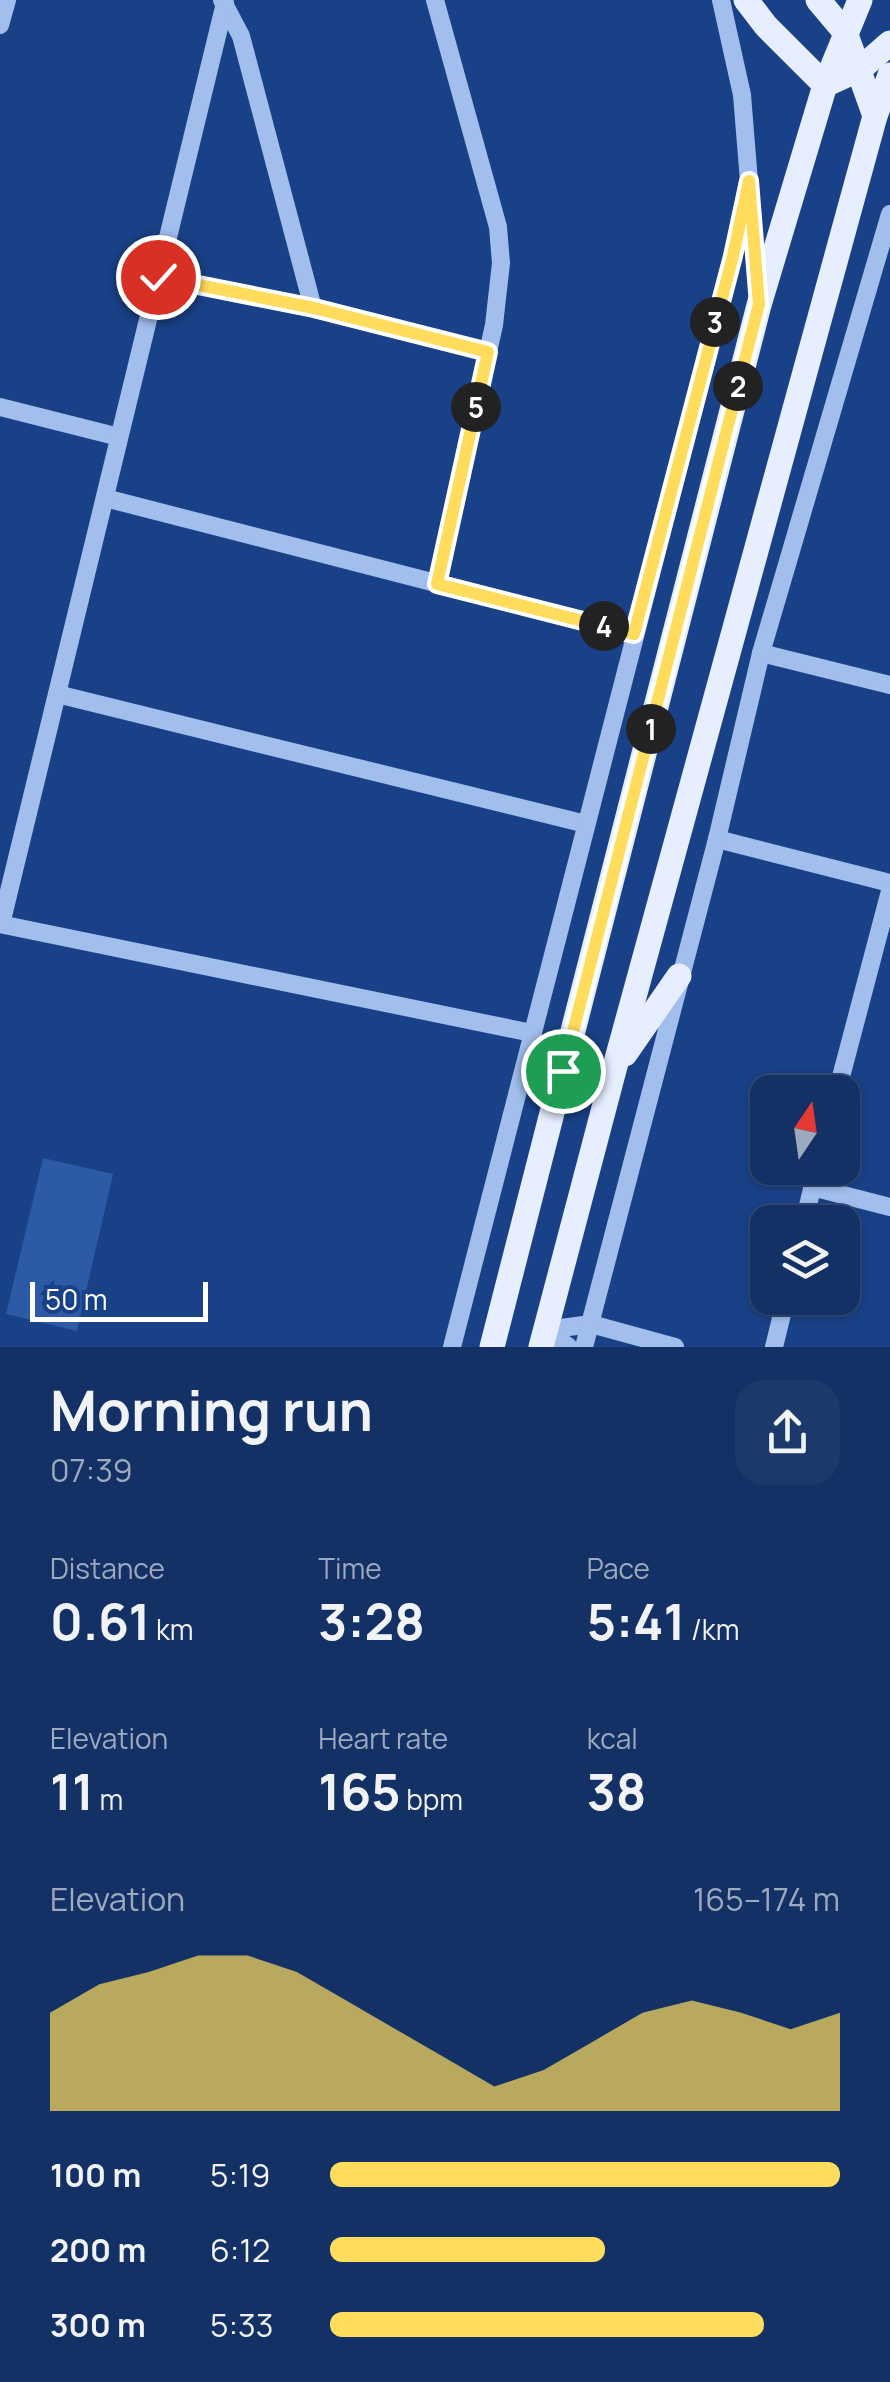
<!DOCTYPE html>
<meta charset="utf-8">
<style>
:root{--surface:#133165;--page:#1c396b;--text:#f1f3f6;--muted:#9da9bf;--line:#324c79;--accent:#ffdc5c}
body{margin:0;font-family:Manrope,sans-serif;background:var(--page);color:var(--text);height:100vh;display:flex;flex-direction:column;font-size:38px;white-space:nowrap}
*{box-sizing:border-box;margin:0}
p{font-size:32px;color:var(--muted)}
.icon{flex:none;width:55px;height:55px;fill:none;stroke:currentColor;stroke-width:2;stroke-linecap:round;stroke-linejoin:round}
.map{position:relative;height:1347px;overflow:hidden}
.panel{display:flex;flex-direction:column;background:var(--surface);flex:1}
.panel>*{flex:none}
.needle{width:65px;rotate:13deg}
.fabs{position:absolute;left:750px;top:1075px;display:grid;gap:20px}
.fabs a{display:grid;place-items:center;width:110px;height:110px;border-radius:20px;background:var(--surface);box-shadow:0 2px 8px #0004,0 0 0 2px var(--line);font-size:50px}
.scale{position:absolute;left:30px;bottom:25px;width:178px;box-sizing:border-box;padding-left:10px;border:5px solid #fff;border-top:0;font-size:28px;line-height:35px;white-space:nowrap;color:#fff;-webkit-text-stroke:8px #194187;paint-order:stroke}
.pin{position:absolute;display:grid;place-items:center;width:85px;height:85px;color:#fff;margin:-42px;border:5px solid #fff;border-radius:50%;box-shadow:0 2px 10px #0007}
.km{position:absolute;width:50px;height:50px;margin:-25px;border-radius:50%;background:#222;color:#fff;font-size:28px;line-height:50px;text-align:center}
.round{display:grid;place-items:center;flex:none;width:105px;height:105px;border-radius:30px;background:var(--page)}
.headline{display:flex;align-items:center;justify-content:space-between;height:170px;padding:0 50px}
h1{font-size:55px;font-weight:700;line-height:75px}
.metrics{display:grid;grid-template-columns:repeat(3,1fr);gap:15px;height:170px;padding:10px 50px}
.metrics div{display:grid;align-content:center}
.metrics b{font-size:50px;font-weight:700}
.metrics small{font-size:28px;font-weight:400}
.metrics p{font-size:28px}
.chart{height:280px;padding:20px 50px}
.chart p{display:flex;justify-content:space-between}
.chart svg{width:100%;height:180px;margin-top:10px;fill:var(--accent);opacity:.7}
ul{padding:0 50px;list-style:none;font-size:32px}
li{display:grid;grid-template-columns:160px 120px 1fr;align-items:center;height:75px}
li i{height:25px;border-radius:12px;background:var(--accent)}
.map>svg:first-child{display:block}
.grass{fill:#2c5aa5}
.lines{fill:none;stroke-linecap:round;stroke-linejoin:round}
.minor{stroke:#a1beed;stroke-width:18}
.major{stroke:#e6eeff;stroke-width:25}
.route-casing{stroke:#fff;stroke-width:20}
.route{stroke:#ffdc5c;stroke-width:12}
</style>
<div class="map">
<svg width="890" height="1347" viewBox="0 0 890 1347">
<rect width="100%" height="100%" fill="#194187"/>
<path class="grass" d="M 43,1158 L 113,1174 L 77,1331 L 6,1314 Z"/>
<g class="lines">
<g class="minor">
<path d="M 222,0 L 241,36 L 313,308 L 488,352"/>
<path d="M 435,0 L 498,227 L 501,263 L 494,325 L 437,583"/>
<path d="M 721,0 L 742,95 L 758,292"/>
<path d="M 0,25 L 7,0"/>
<path d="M 159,277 L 313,308"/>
<path d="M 0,407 L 119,437"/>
<path d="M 105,498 L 634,634"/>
<path d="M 761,653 L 890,685"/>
<path d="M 57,694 L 586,824"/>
<path d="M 717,839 L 890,883"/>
<path d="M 0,924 L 532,1033"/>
<path d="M 1,924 L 225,3"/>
<path d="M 837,1092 L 890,891"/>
<path d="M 812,1187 L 890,1207"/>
<path d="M 804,1222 L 817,1168"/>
<path d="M 546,1330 L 591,1324 L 675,1347"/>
<path d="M 546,1330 L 569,1347"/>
<path d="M 452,1347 L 733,256 L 749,181"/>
<path d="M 584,1347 L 717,839 L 761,653 L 890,214"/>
<path d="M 774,1347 L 786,1298"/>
</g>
<g class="major">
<path d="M 746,0 L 766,26 L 825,85 L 860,69 L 890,43"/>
<path d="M 818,0 L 845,32 L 875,116"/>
<path d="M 625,1054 L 679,976"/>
<path d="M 492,1347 L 759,305 L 825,85 L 860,0"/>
<path d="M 541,1347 L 614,1070 L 875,116 L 890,75"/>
</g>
</g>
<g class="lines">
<defs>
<path id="route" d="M 158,277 L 314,308 L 488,352 L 437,584 L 634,634 L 733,256 L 749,181 L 759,304 L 563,1071"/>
</defs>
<use href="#route" class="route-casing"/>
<use href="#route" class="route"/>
</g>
</svg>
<div class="fabs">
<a><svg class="needle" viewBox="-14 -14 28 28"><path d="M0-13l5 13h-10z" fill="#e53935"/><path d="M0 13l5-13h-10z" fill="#9da9bf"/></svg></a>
<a><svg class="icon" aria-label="layers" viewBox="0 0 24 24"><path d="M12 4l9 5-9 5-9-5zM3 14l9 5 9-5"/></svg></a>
</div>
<div class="scale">50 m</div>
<div class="pin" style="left:563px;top:1071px;background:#1e9e55"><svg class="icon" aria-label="arrive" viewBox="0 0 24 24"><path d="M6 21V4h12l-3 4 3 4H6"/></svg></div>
<div class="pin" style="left:158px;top:277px;background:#d93025"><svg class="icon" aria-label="check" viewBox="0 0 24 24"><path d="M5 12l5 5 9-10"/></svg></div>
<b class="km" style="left:651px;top:729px">1</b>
<b class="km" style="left:738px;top:386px">2</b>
<b class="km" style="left:715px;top:322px">3</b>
<b class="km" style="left:604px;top:626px">4</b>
<b class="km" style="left:476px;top:407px">5</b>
</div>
<section class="panel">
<div class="headline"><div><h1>Morning run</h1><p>07:39</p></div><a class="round"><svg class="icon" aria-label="share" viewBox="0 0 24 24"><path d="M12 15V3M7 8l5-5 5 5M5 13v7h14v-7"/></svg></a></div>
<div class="metrics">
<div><p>Distance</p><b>0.61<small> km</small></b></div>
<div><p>Time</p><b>3:28</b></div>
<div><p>Pace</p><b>5:41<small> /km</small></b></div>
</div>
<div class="metrics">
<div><p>Elevation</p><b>11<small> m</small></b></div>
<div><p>Heart rate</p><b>165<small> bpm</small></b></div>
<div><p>kcal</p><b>38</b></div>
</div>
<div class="chart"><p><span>Elevation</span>165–174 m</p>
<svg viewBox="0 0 160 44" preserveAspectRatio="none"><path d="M0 44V20L10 13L20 10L30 6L40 6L50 10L60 17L70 24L80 31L90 38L100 34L110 27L120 20L130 17L140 20L150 24L160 20V44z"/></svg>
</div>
<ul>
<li><b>100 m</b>5:19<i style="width:100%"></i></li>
<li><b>200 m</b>6:12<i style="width:54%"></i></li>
<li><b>300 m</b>5:33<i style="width:85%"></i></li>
</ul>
</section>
